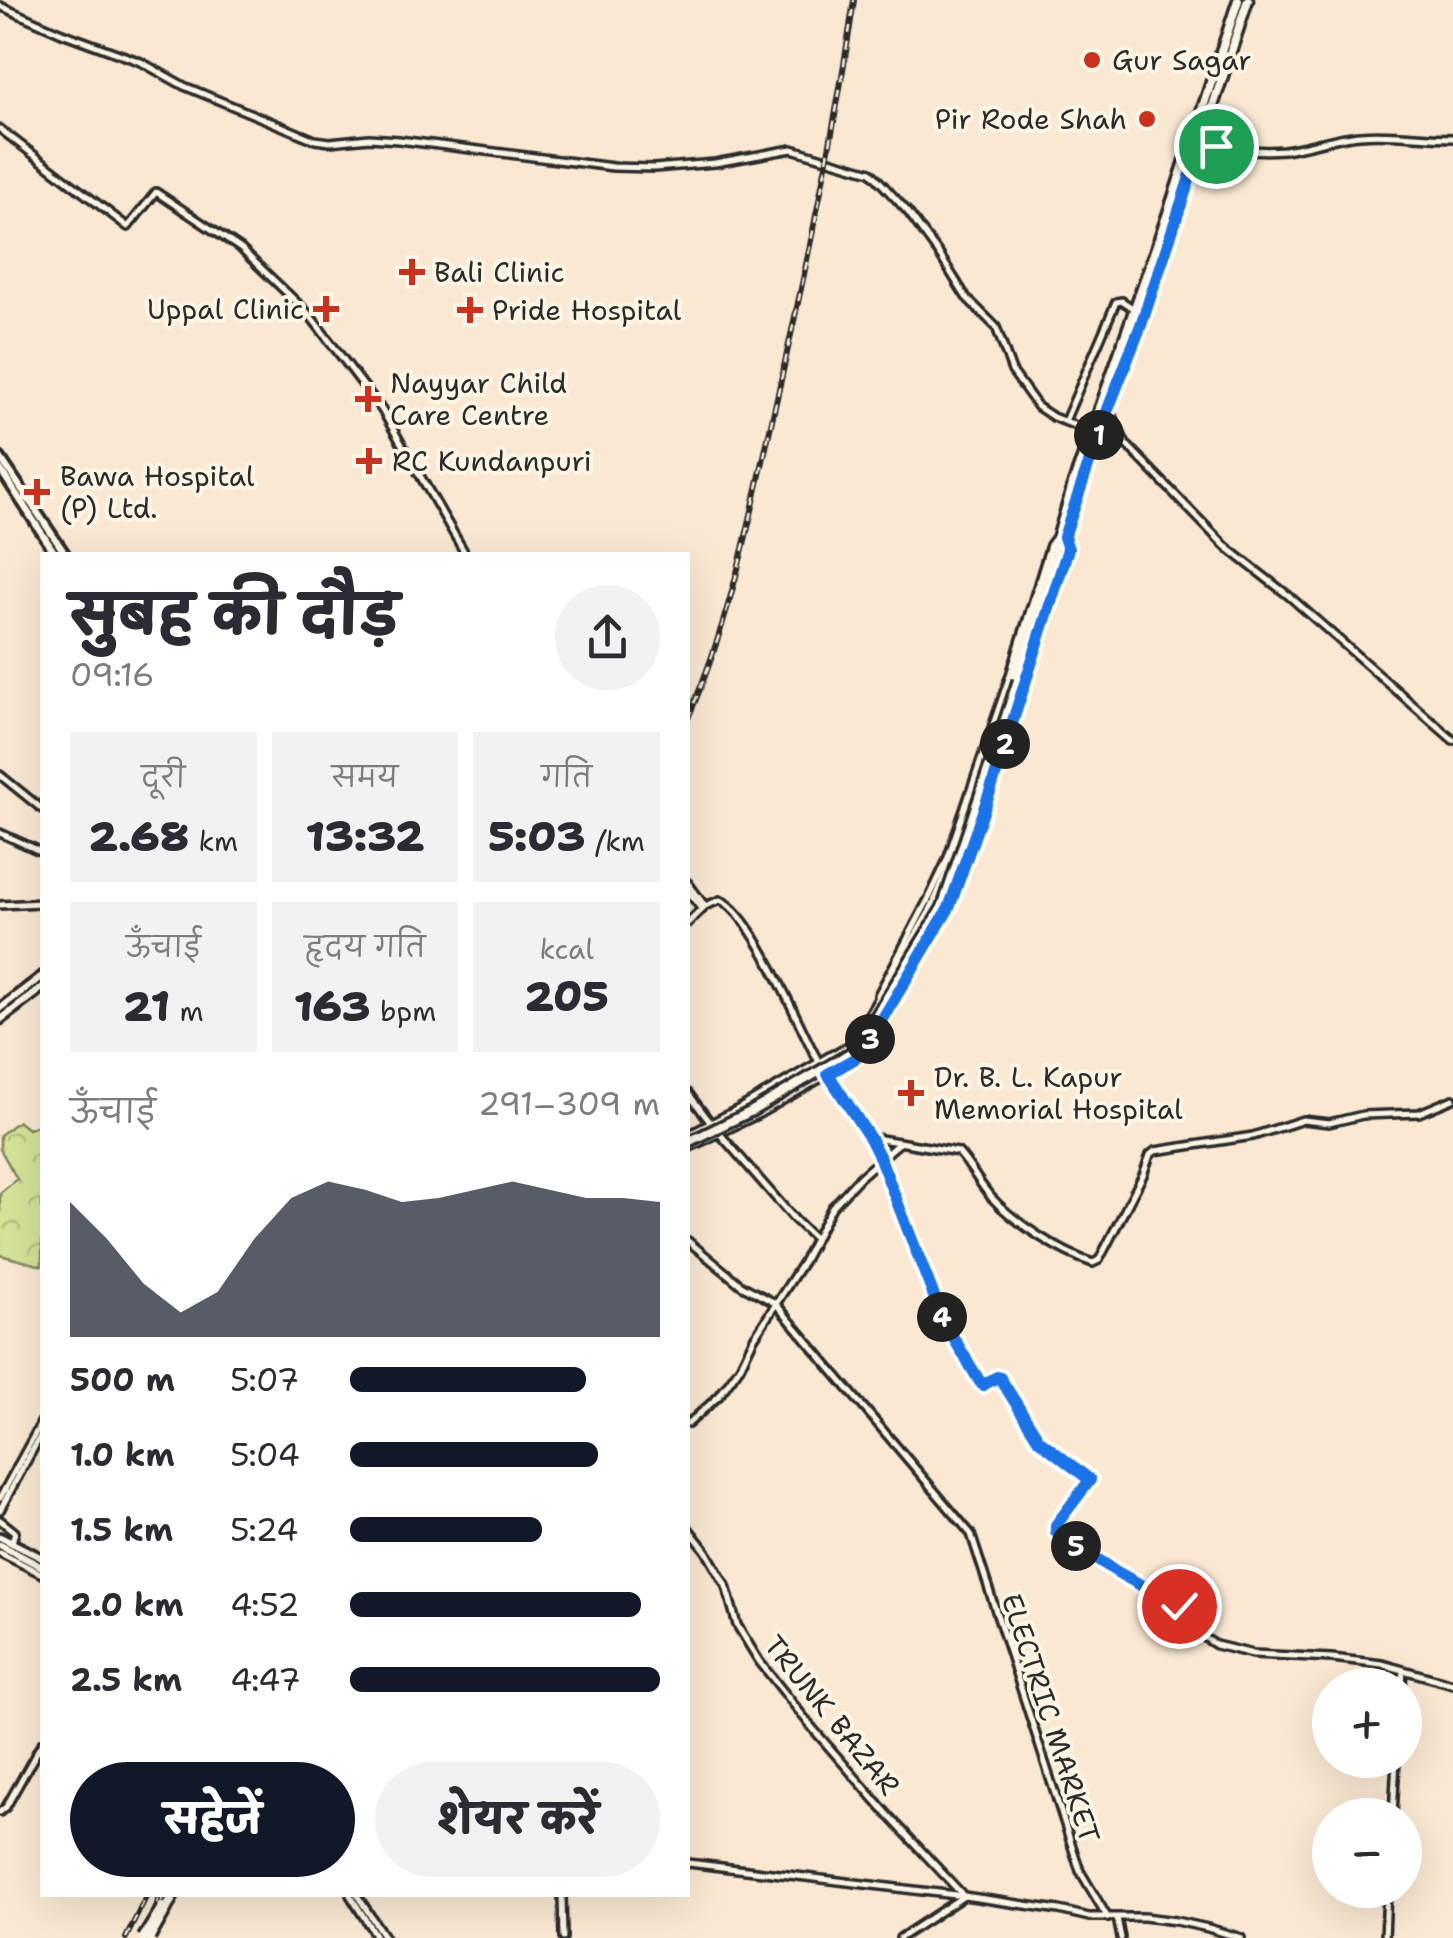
<!DOCTYPE html>
<html lang="hi">
<meta charset="utf-8">
<style>
:root{--surface:#fff;--page:#f2f2f3;--text:#2b2b33;--muted:#7c7c81;--accent:#111827}
body{margin:0;font-family:"Shantell Sans","Playpen Sans Deva",sans-serif;background:var(--page);color:var(--text);height:100vh;display:flex;flex-direction:column;font-size:38px;white-space:nowrap}
*{box-sizing:border-box;margin:0}
p{font-size:32px;color:var(--muted)}
.icon{flex:none;width:55px;height:55px;fill:none;stroke:currentColor;stroke-width:2;stroke-linecap:round;stroke-linejoin:round}
.map{position:relative;flex:1;overflow:hidden}
.panel{position:absolute;left:40px;top:552px;width:650px;height:1345px;display:flex;flex-direction:column;background:var(--surface);border-radius:0px;box-shadow:0 10px 40px #0002}
.panel>*{flex:none}
.tools{position:absolute;left:1312px;top:1668px;display:grid;gap:20px}
.tools a{display:grid;place-items:center;width:110px;height:110px;border-radius:50%;background:var(--surface);box-shadow:0 10px 40px #0002;font-size:50px}
.pin{position:absolute;display:grid;place-items:center;width:85px;height:85px;color:#fff;margin:-42px;border:5px solid #fff;border-radius:50%;box-shadow:0 2px 10px #0007}
.km{position:absolute;width:50px;height:50px;margin:-25px;border-radius:50%;background:#222;color:#fff;font-size:28px;line-height:50px;text-align:center}
.round{display:grid;place-items:center;flex:none;width:105px;height:105px;border-radius:52px;background:var(--page)}
.head{display:flex;align-items:center;justify-content:space-between;height:170px;padding:0 30px}
h1{font-size:55px;font-weight:800;line-height:75px}
.metrics{display:grid;grid-template-columns:repeat(3,1fr);gap:15px;height:170px;padding:10px 30px}
.metrics div{display:grid;align-content:center;border-radius:0px;background:var(--page);text-align:center}
.metrics b{font-size:42px;font-weight:800}
.metrics small{font-size:28px;font-weight:400}
.metrics p{font-size:28px}
.chart{height:280px;padding:20px 30px}
.chart p{display:flex;justify-content:space-between}
.chart svg{width:100%;height:180px;margin-top:10px;fill:var(--accent);opacity:.7}
.button{display:flex;gap:20px;margin-top:auto;padding:20px 30px}
.button a{flex:1;height:115px;border-radius:60px;background:var(--accent);color:#fff;font-size:40px;font-weight:800;line-height:115px;text-align:center}
.button a+a{background:var(--page);color:var(--text)}
ul{padding:0 30px;list-style:none;font-size:32px}
li{display:grid;grid-template-columns:160px 120px 1fr;align-items:center;height:75px}
li i{height:25px;border-radius:12px;background:var(--accent)}
.map>svg:first-child{display:block}
.park{fill:url(#park-crowns);stroke:#7f8761;stroke-width:2.5}
.lines{fill:none;stroke-linecap:round;stroke-linejoin:round}
.tertiary-casing{stroke:#2b2b2b;stroke-width:12}
.secondary-casing{stroke:#2b2b2b;stroke-width:14}
.primary-casing{stroke:#2b2b2b;stroke-width:15}
.tertiary{stroke:#fcf5e5;stroke-width:5}
.secondary{stroke:#fcf5e5;stroke-width:6}
.primary{stroke:#fcf5e5;stroke-width:8}
.rail-casing{stroke:#2b2b2b;stroke-width:6}
.rail{stroke:#fcf5e5;stroke-width:2.5;stroke-dasharray:8;stroke-linecap:butt}
.primary-bridge-casing{stroke:#2b2b2b;stroke-width:15;stroke-linecap:butt}
.primary-bridge{stroke:#fcf5e5;stroke-width:8}
.route-casing{stroke:#fff;stroke-width:20}
.route{stroke:#1a73e8;stroke-width:12}
.poi-dot{fill:#c8321e;stroke:#fcf5e5;stroke-width:4}
.labels{text-anchor:middle;stroke-width:8;stroke-linejoin:round;paint-order:stroke}
.poi-label{font-size:28px;fill:#2b2b2b;stroke:#fcf5e5;text-anchor:start}
.street-label{font-size:28px;fill:#2b2b2b;stroke:#fcf5e5}
</style>
<div class="map">
<svg width="1453" height="1938" viewBox="0 0 1453 1938">
<defs>
<pattern id="park-crowns" width="20" height="18" patternUnits="userSpaceOnUse" patternTransform="scale(2.5)"><rect width="20" height="18" fill="#d3e397"/><path d="M2 6a3 3 0 1 1 6 0M12 15a3 3 0 1 1 6 0" fill="none" stroke="#b5c382"/></pattern>
</defs>
<rect width="100%" height="100%" fill="#fae8d2"/>
<filter id="ink" filterUnits="userSpaceOnUse"><feTurbulence type="fractalNoise" baseFrequency=".01" numOctaves="2"/><feDisplacementMap in="SourceGraphic" scale="20" xChannelSelector="R" yChannelSelector="G"/><feConvolveMatrix kernelMatrix="1 2 1 2 8 2 1 2 1" color-interpolation-filters="sRGB"/></filter>
<g filter="url(#ink)">
<path class="park" d="M 18,1121 L 28,1129 L 42,1124 L 42,1266 L 0,1255 L 0,1193 L 17,1179 L 0,1149 L 0,1135 Z"/>
<g class="lines">
<defs>
<g id="tertiary">
<path d="M 0,6 L 62,33 L 141,62 L 184,86 L 315,140 L 330,142 L 369,138 L 399,140 L 613,167 L 654,168 L 715,163 L 792,149 L 871,172 L 908,212 L 939,254 L 966,297 L 996,327 L 1012,371 L 1038,407 L 1053,417 L 1128,446 L 1225,546 L 1289,596 L 1453,740"/>
<path d="M 0,129 L 128,227 L 156,192 L 241,249 L 308,313 L 382,410 L 466,555"/>
<path d="M 1193,139 C 1223,148 1252,153 1284,150 C 1309,147 1334,137 1360,135 C 1391,132 1422,138 1453,138"/>
<path d="M 1065,421 L 1116,302 L 1122,301 L 1134,309"/>
<path d="M 0,775 L 42,809"/>
<path d="M 0,833 L 42,852"/>
<path d="M 688,883 L 705,906"/>
<path d="M 688,891 L 702,910"/>
<path d="M 0,905 L 42,903"/>
<path d="M 688,923 L 705,906 L 720,900 C 753,913 797,1022 815,1055 C 836,1090 863,1122 880,1159 C 905,1212 920,1269 944,1323 C 953,1343 968,1363 980,1382 L 983,1385 L 999,1377 L 1039,1440 L 1089,1478 L 1089,1484 L 1057,1525 L 1057,1532 L 1117,1571 L 1179,1606 L 1191,1617 L 1205,1638 L 1216,1645 L 1253,1654 L 1332,1658 L 1382,1664 L 1453,1684"/>
<path d="M 878,995 L 930,896 L 947,860 L 1010,675 L 1050,545 L 1056,537"/>
<path d="M 688,1093 L 710,1122"/>
<path d="M 720,1134 L 795,1220 L 815,1239"/>
<path d="M 688,1135 L 740,1108 L 833,1054"/>
<path d="M 869,1137 L 958,1152 C 971,1166 979,1184 992,1198 C 1016,1224 1060,1252 1093,1263 L 1099,1260 L 1143,1175 L 1150,1155 L 1155,1151 L 1253,1136 L 1303,1120 L 1329,1123 L 1363,1115 L 1419,1113 L 1453,1099"/>
<path d="M 688,1148 L 759,1114 L 854,1059 L 868,1043 L 949,908 L 991,789 L 1069,549 L 1065,539"/>
<path d="M 688,1241 L 741,1285 L 775,1303 L 971,1534 L 1080,1871 L 1108,1918"/>
<path d="M 688,1424 L 719,1396 L 740,1367 L 754,1338 L 803,1262 L 832,1207 L 860,1177 L 899,1143"/>
<path d="M 0,1498 L 42,1421"/>
<path d="M 0,1510 L 42,1433"/>
<path d="M 0,1520 L 15,1532 L 12,1542"/>
<path d="M 688,1528 L 706,1551 L 726,1586 L 737,1625 L 759,1661 L 814,1730 L 889,1816 L 961,1893"/>
<path d="M 0,1553 L 42,1574"/>
<path d="M 1402,1685 L 1403,1670"/>
<path d="M 0,1812 L 6,1807 L 42,1743"/>
<path d="M 1393,1815 L 1396,1760"/>
<path d="M 688,1863 L 964,1896 L 1059,1910 L 1089,1917 L 1144,1917 L 1176,1921 L 1208,1928 L 1241,1938"/>
<path d="M 350,1895 L 377,1938"/>
<path d="M 357,1895 L 385,1938"/>
<path d="M 562,1895 L 563,1938"/>
<path d="M 1117,1918 L 1121,1938"/>
<path d="M 900,1938 L 964,1896"/>
<path d="M 1385,1938 L 1387,1890"/>
</g>
<g id="secondary">
<path d="M 0,457 L 66,555"/>
<path d="M 0,469 L 56,555"/>
<path d="M 0,1008 L 42,976"/>
<path d="M 0,1020 L 42,988"/>
<path d="M 0,1537 L 42,1558"/>
<path d="M 0,1545 L 42,1567"/>
</g>
<g id="primary">
<path d="M 1108,410 L 1124,444"/>
<path d="M 1095,422 L 1167,216 L 1238,0"/>
<path d="M 1103,422 L 1141,325 L 1248,0"/>
<path d="M 1053,571 L 1080,488"/>
<path d="M 827,1061 L 848,1048 L 857,1037 L 931,912 C 957,856 975,797 994,739 C 1022,654 1049,570 1073,484"/>
<path d="M 166,1910 L 174,1895"/>
</g>
</defs>
<use href="#tertiary" class="tertiary-casing"/>
<use href="#secondary" class="secondary-casing"/>
<use href="#primary" class="primary-casing"/>
<use href="#tertiary" class="tertiary"/>
<use href="#secondary" class="secondary"/>
<use href="#primary" class="primary"/>
<defs>
<g id="rail">
<path d="M 688,718 C 731,620 751,515 774,411 C 805,275 834,138 854,0"/>
<path d="M 126,1938 L 147,1895"/>
<path d="M 150,1938 L 159,1895"/>
</g>
</defs>
<use href="#rail" class="rail-casing"/>
<use href="#rail" class="rail"/>
<defs>
<g id="primary-bridge">
<path d="M 1073,484 L 1095,422"/>
<path d="M 1080,488 L 1103,422"/>
<path d="M 688,1142 L 752,1111 L 840,1059 L 851,1052 L 861,1040 L 942,908 L 1018,680"/>
<path d="M 143,1938 L 162,1907"/>
<path d="M 150,1938 L 166,1910"/>
</g>
</defs>
<use href="#primary-bridge" class="primary-bridge-casing"/>
<use href="#primary-bridge" class="primary-bridge"/>
</g>
</g>
<g class="lines" filter="url(#ink)">
<defs>
<path id="route" d="M 1179,1606 L 1117,1572 L 1056,1532 L 1056,1525 L 1090,1480 L 1039,1440 L 1000,1378 L 997,1377 L 983,1385 L 980,1382 L 944,1322 L 880,1158 L 871,1140 L 828,1074 L 854,1059 L 868,1043 L 949,908 L 991,789 L 1068,549 L 1064,537 L 1103,422 L 1141,325 L 1202,141 L 1216,146"/>
</defs>
<use href="#route" class="route-casing"/>
<use href="#route" class="route"/>
</g>
<g class="poi-dot">
<circle cx="1092" cy="60" r="10"/>
<circle cx="1147" cy="119" r="10"/>
<path d="M407 257h10v10h10v10h-10v10h-10v-10h-10v-10h10z"/>
<path d="M321 294h10v10h10v10h-10v10h-10v-10h-10v-10h10z"/>
<path d="M465 295h10v10h10v10h-10v10h-10v-10h-10v-10h10z"/>
<path d="M363 384h10v10h10v10h-10v10h-10v-10h-10v-10h10z"/>
<path d="M364 446h10v10h10v10h-10v10h-10v-10h-10v-10h10z"/>
<path d="M32 477h10v10h10v10h-10v10h-10v-10h-10v-10h10z"/>
<path d="M906 1078h10v10h10v10h-10v10h-10v-10h-10v-10h10z"/>
</g>
<g class="labels">
<g class="poi-label">
<text x="1112" y="70">Gur Sagar</text>
<text x="1127" y="129" text-anchor="end">Pir Rode Shah</text>
<text x="434" y="282">Bali Clinic</text>
<text x="304" y="319" text-anchor="end">Uppal Clinic</text>
<text x="492" y="320">Pride Hospital</text>
<text x="390" y="393">Nayyar Child<tspan x="390" dy="32">Care Centre</tspan></text>
<text x="392" y="471">RC Kundanpuri</text>
<text x="60" y="486">Bawa Hospital<tspan x="60" dy="32">(P) Ltd.</tspan></text>
<text x="934" y="1087">Dr. B. L. Kapur<tspan x="934" dy="32">Memorial Hospital</tspan></text>
</g>
<g class="street-label">
<text transform="translate(832 1715) rotate(51)" y="10">TRUNK BAZAR</text>
<text transform="translate(1051 1718) rotate(72)" y="10">ELECTRIC MARKET</text>
</g>
</g>
</svg>
<div class="tools">
<a>+</a>
<a>−</a>
</div>
<div class="pin" style="left:1216px;top:146px;background:#1e9e55"><svg class="icon" aria-label="arrive" viewBox="0 0 24 24"><path d="M6 21V4h12l-3 4 3 4H6"/></svg></div>
<div class="pin" style="left:1179px;top:1606px;background:#d93025"><svg class="icon" aria-label="check" viewBox="0 0 24 24"><path d="M5 12l5 5 9-10"/></svg></div>
<b class="km" style="left:1099px;top:435px">1</b>
<b class="km" style="left:1005px;top:744px">2</b>
<b class="km" style="left:870px;top:1039px">3</b>
<b class="km" style="left:942px;top:1317px">4</b>
<b class="km" style="left:1076px;top:1546px">5</b>
<section class="panel">
<div class="head"><div><h1>सुबह की दौड़</h1><p>09:16</p></div><a class="round"><svg class="icon" aria-label="share" viewBox="0 0 24 24"><path d="M12 15V3M7 8l5-5 5 5M5 13v7h14v-7"/></svg></a></div>
<div class="metrics">
<div><p>दूरी</p><b>2.68<small> km</small></b></div>
<div><p>समय</p><b>13:32</b></div>
<div><p>गति</p><b>5:03<small> /km</small></b></div>
</div>
<div class="metrics">
<div><p>ऊँचाई</p><b>21<small> m</small></b></div>
<div><p>हृदय गति</p><b>163<small> bpm</small></b></div>
<div><p>kcal</p><b>205</b></div>
</div>
<div class="chart"><p><span>ऊँचाई</span>291–309 m</p>
<svg viewBox="0 0 160 44" preserveAspectRatio="none"><path d="M0 44V11L10 20L20 31L30 38L40 33L50 20L60 10L70 6L80 8L90 11L100 10L110 8L120 6L130 8L140 10L150 10L160 11V44z"/></svg>
</div>
<ul>
<li><b>500 m</b>5:07<i style="width:76%"></i></li>
<li><b>1.0 km</b>5:04<i style="width:80%"></i></li>
<li><b>1.5 km</b>5:24<i style="width:62%"></i></li>
<li><b>2.0 km</b>4:52<i style="width:94%"></i></li>
<li><b>2.5 km</b>4:47<i style="width:100%"></i></li>
</ul>
<div class="button"><a>सहेजें</a><a>शेयर करें</a></div>
</section>
</div>
